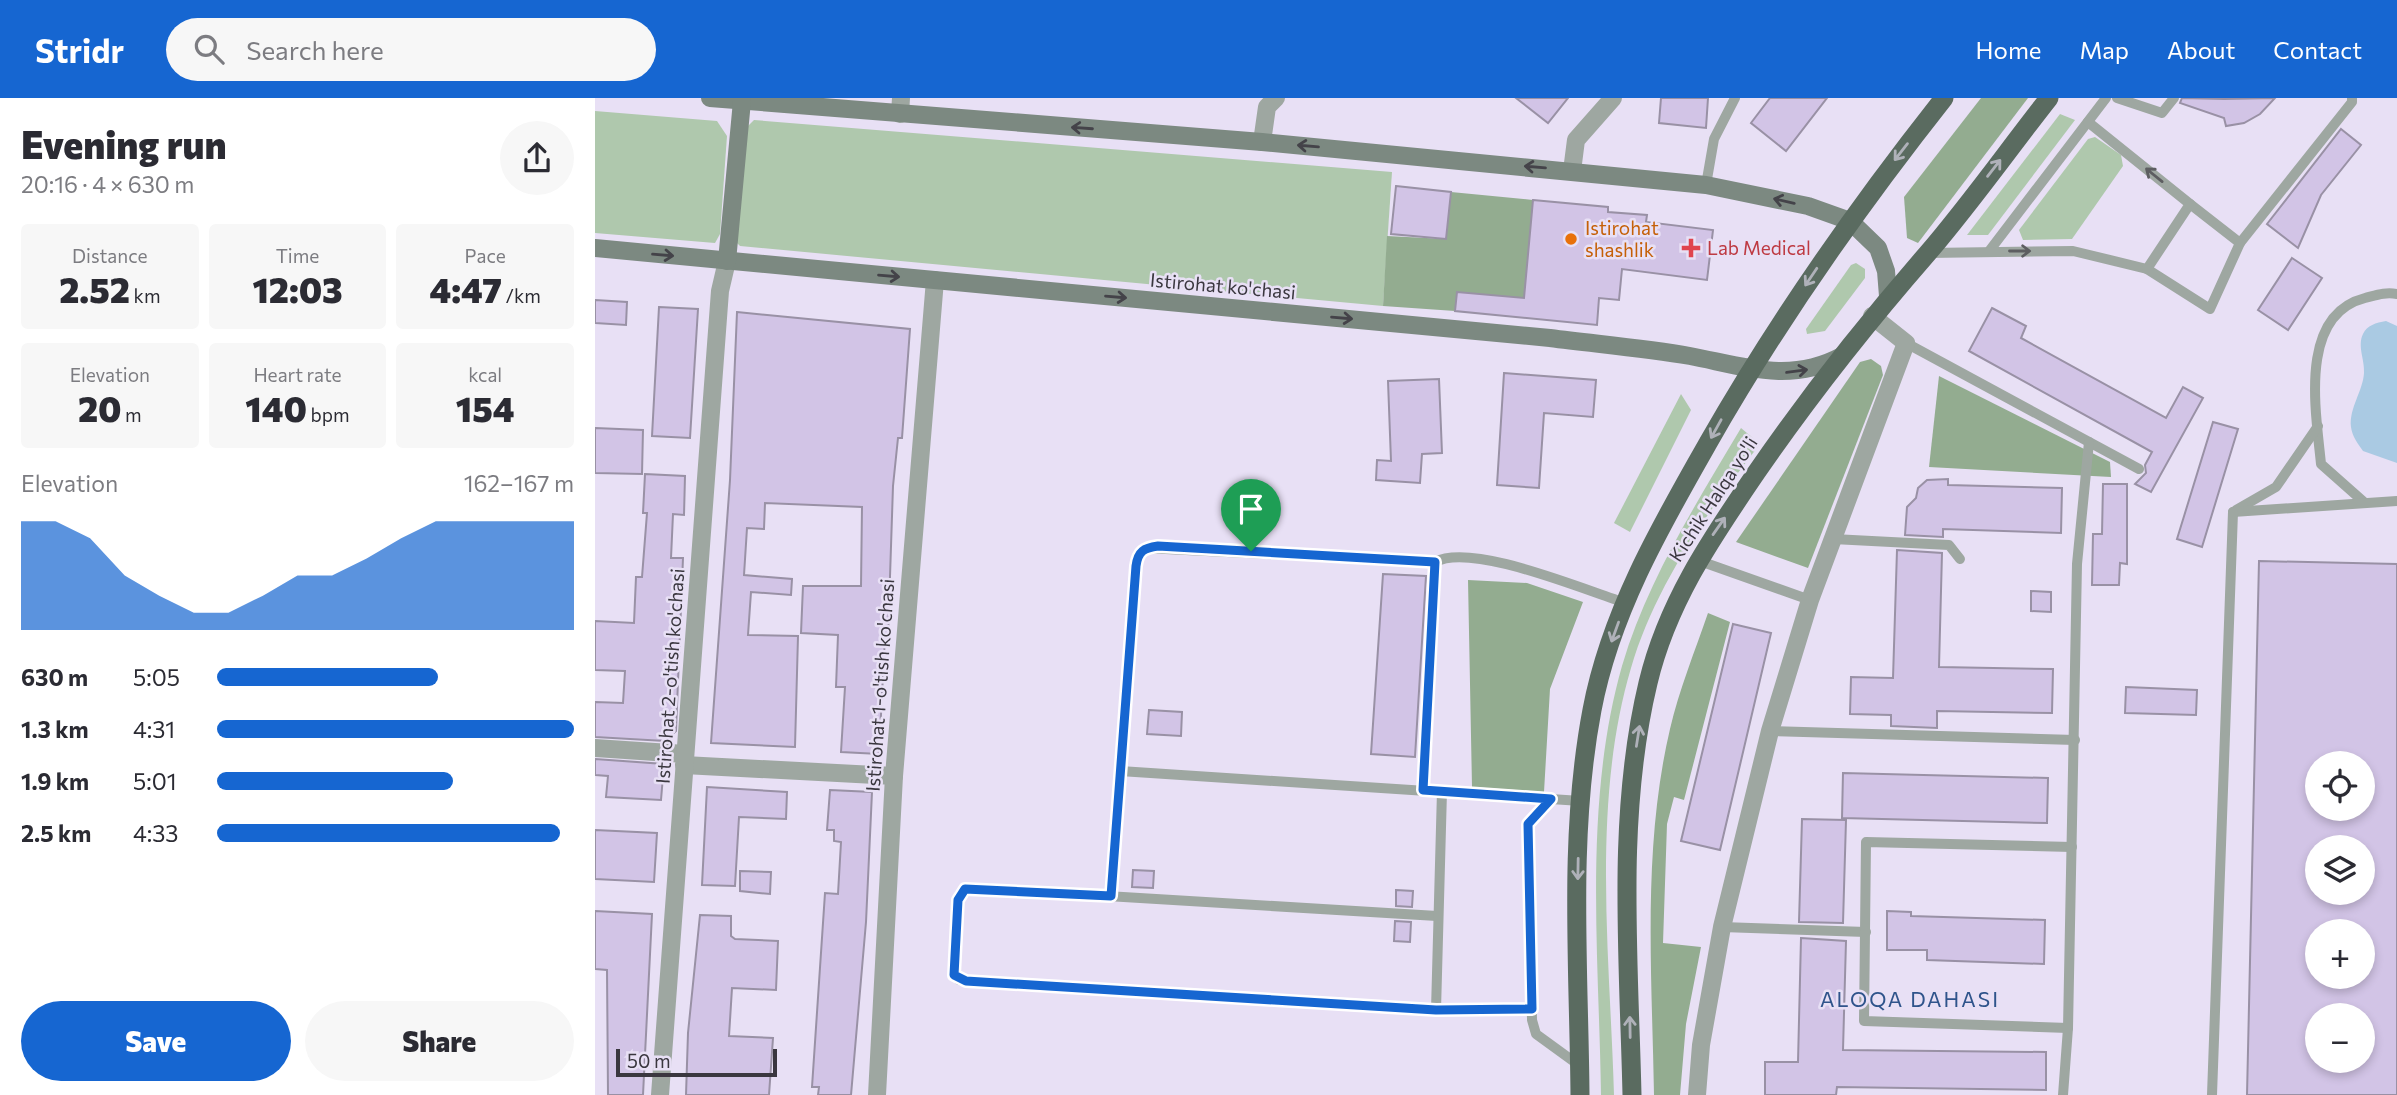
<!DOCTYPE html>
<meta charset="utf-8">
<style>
:root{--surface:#fff;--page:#f7f7f7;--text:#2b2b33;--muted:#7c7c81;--accent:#1666d1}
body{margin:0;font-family:Commissioner,sans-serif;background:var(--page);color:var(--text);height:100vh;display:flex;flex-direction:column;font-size:26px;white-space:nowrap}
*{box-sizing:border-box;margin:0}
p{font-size:23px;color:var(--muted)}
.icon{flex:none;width:38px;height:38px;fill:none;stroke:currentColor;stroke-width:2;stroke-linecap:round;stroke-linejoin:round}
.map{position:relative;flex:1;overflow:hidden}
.panel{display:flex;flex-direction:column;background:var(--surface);width:595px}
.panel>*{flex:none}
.controls{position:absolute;left:1710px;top:653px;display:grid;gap:14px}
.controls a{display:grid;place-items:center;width:70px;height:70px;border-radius:50%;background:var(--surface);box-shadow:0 4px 10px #0003;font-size:35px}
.scale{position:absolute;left:21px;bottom:18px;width:161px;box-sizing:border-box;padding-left:7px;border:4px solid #3a373f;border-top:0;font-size:19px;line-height:24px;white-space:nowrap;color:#3a373f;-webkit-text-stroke:5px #e8e0f5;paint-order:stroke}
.pin{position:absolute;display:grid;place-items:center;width:60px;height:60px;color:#fff;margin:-72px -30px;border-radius:50% 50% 50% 0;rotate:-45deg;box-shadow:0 0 7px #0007}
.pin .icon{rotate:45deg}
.round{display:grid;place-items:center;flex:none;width:74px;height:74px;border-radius:37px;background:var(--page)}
.headline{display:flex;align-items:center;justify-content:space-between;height:119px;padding:0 21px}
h1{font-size:38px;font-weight:800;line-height:52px}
.figures{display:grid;grid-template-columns:repeat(3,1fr);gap:10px;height:119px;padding:7px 21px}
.figures div{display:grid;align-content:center;border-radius:7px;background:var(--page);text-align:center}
.figures b{font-size:35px;font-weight:800}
.figures small{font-size:19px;font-weight:400}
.figures p{font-size:19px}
.chart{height:196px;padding:14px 21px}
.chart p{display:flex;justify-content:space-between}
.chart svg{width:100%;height:126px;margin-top:7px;fill:var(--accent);opacity:.7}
.cta{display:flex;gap:14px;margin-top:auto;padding:14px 21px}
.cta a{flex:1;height:80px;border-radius:42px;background:var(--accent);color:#fff;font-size:28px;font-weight:800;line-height:80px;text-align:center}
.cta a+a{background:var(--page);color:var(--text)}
ul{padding:0 21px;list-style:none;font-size:23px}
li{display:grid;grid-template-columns:112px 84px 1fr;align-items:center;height:52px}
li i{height:18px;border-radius:9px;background:var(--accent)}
header{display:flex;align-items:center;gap:42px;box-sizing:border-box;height:98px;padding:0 35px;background:var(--accent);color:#fff}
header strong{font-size:33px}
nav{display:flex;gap:38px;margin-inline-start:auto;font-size:24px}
.search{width:490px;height:63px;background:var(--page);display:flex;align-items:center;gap:18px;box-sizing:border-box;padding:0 24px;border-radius:38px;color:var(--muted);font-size:26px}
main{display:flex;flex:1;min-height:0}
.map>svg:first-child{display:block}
.green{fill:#afc8ad}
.forest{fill:#93ac90}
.water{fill:#aacae3}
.building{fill:#d2c4e6;stroke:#9991a5;stroke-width:2;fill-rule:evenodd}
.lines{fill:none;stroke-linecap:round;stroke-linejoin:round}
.service{stroke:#9ea7a1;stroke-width:10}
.minor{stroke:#9ea7a1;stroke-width:18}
.secondary{stroke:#7c8981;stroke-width:18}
.trunk{stroke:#5a6b60;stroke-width:19}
.oneway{stroke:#444349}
.oneway2{stroke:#afb1b9}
.oneway3{stroke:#5d5e61}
.route-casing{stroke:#fff;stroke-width:14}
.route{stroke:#1666d1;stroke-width:9}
.food-dot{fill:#e8710a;stroke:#e8e0f5;stroke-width:2.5}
.health-dot{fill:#e0444e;stroke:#e8e0f5;stroke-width:2.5}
.labels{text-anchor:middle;stroke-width:5;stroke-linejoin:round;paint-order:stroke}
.food-label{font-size:19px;fill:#c56008;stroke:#e8e0f5;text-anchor:start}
.health-label{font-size:19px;fill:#be3a42;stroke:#e8e0f5;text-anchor:start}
.street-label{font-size:19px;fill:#3a373f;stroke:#e8e0f5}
.neighbourhood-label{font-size:21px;letter-spacing:2px;fill:#2f548b;stroke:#e8e0f5}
</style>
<header>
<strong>Stridr</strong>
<div class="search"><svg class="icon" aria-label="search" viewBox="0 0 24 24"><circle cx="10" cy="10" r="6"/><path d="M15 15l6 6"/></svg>Search here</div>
<nav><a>Home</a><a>Map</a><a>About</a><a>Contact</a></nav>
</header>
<main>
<section class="panel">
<div class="headline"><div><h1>Evening run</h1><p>20:16 · 4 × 630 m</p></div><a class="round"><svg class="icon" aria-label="share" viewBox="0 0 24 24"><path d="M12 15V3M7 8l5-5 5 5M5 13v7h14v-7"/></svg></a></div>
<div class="figures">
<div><p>Distance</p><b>2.52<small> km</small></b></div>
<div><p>Time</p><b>12:03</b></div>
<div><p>Pace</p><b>4:47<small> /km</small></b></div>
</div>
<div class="figures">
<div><p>Elevation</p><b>20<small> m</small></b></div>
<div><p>Heart rate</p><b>140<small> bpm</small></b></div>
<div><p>kcal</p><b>154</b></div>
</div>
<div class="chart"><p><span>Elevation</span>162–167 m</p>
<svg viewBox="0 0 160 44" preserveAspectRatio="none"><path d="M0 44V6L10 6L20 12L30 25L40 32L50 38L60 38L70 32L80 25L90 25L100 19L110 12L120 6L130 6L140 6L150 6L160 6V44z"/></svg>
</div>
<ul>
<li><b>630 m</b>5:05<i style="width:62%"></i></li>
<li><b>1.3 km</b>4:31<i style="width:100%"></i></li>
<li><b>1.9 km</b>5:01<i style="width:66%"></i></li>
<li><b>2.5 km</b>4:33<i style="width:96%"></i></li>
</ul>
<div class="cta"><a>Save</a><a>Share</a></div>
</section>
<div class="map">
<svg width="1802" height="997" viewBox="0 0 1802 997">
<rect width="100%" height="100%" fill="#e8e0f5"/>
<g class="green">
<path d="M 0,13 L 122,23 L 132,38 L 125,136 L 120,145 L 0,135 Z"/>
<path d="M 1465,16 L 1480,22 L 1393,137 L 1372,137 Z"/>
<path d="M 159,22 L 797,74 L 788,208 L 145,148 L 142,145 L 151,30 Z"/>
<path d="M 1500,39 L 1526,57 L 1528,68 L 1477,141 L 1428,142 L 1424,132 L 1493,41 Z"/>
<path d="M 1261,165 L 1270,171 L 1270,180 L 1230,233 L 1212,236 L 1211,231 L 1256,167 Z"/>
<path d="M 1086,296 L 1096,312 L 1035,434 L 1019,425 Z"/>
<path d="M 1146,330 L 1165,346 C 1113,413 1060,488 1036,570 C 996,705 1015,858 1019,997 L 1006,997 C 1004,856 988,705 1027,568 C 1052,483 1101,406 1146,330 Z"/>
</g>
<g class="forest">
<path d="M 1386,0 L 1433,0 L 1323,145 L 1312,140 L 1309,99 Z"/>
<path d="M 856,94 L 938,102 L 929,200 L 862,194 L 860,213 L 788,208 L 792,138 L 851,141 Z"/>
<path d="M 1276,261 L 1286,268 L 1288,277 L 1213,470 L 1141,444 L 1265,264 Z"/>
<path d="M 1344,278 L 1515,364 L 1516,379 L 1334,369 Z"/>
<path d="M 873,482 L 932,485 L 988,504 L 955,591 L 949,694 L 877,689 Z"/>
<path d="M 1113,515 L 1135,524 L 1089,702 L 1079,699 L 1072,726 L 1068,845 L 1106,849 L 1091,926 L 1085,997 L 1059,997 C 1057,876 1047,750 1075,631 C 1084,592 1100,553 1113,515 Z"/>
</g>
<path class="water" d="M 1791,223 L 1802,228 L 1802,365 L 1768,353 C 1763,346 1757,338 1756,329 C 1754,310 1768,293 1769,275 C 1770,262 1762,248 1768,236 C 1772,227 1781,225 1791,223 Z"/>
<g class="building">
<path d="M 921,0 L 973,0 L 953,25 Z"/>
<path d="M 1066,0 L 1113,0 L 1111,30 L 1064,25 Z"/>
<path d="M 1175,0 L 1232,0 L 1191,53 L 1156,25 Z"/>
<path d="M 1587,0 L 1629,1 L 1680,0 L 1665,16 L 1649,25 L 1631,28 L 1629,20 L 1585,5 Z"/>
<path d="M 1746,31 L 1766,47 L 1726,97 L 1703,150 L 1672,126 Z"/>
<path d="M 801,88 L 856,94 L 851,141 L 796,136 Z"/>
<path d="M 938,102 L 1013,109 L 1013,114 L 1052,117 L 1051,124 L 1118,132 L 1112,182 L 1027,171 L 1024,202 L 1004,200 L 1002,227 L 860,213 L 862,194 L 929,200 Z"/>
<path d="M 1697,160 L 1727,180 L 1693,232 L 1663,212 Z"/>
<path d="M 0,202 L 32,204 L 31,227 L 0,225 Z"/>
<path d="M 64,209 L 103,211 L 95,340 L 57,338 Z"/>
<path d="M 1397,210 L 1431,228 L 1426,240 L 1571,320 L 1588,289 L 1608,300 L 1556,394 L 1540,386 L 1551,375 L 1550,367 L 1557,354 L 1374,253 Z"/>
<path d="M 142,214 L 315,231 L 307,340 L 303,340 L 298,388 L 293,539 L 290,538 L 284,656 L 246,654 L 250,589 L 241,589 L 243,537 L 206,535 L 208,488 L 266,488 L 267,409 L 170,405 L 169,431 L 152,430 L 149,477 L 197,481 L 196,497 L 156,494 L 153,537 L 203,538 L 200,649 L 116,645 L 135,382 Z"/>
<path d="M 909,275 L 1001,282 L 998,319 L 949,315 L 944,390 L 902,387 Z"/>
<path d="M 844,281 L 847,355 L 827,356 L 825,385 L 781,382 L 782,362 L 796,363 L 793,283 Z"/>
<path d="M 1618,324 L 1643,331 L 1607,449 L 1582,441 Z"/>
<path d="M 0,330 L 48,332 L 47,376 L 0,375 Z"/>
<path d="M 50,376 L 90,378 L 89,417 L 78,416 L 76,460 L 88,460 L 81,633 L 70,643 L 0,639 L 0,604 L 28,605 L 30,573 L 0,572 L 0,523 L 39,525 L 41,479 L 47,479 L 52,415 L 48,415 Z"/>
<path d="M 1353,381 L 1353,387 L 1467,390 L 1466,435 L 1348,431 L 1348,439 L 1310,437 L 1312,409 L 1321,400 L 1323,390 L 1332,382 Z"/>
<path d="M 1508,386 L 1532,386 L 1532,466 L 1525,465 L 1524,487 L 1497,487 L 1498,436 L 1507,436 Z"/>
<path d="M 1302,452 L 1347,455 L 1344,569 L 1458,571 L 1457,615 L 1342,613 L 1342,630 L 1296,628 L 1296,617 L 1255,616 L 1256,579 L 1298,580 Z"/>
<path d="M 1664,463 L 1802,466 L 1802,997 L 1652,997 ZM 1722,665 L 1768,665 L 1768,710 L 1722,710 ZM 1722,749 L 1768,749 L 1768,794 L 1722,794 ZM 1722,833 L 1768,833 L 1768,878 L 1722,878 ZM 1722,917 L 1768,917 L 1768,962 L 1722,962 Z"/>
<path d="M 788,476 L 831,478 L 820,659 L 776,656 Z"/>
<path d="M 1436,493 L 1456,494 L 1456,514 L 1436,513 Z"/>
<path d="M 1138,526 L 1176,535 L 1125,752 L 1086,743 Z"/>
<path d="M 1531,589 L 1602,592 L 1601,617 L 1530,615 Z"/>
<path d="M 554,612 L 587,614 L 586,638 L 552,636 Z"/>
<path d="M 0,661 L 69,666 L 66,702 L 11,699 L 13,678 L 0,677 Z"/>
<path d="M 1248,675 L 1453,680 L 1452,725 L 1247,720 Z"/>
<path d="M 112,689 L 192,694 L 191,721 L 144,719 L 140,788 L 107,787 Z"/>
<path d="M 235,692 L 277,694 L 271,824 L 256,997 L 223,997 L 224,989 L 217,989 L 230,795 L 243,796 L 246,744 L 239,743 L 239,732 L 232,732 Z"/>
<path d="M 1207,721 L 1251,722 L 1248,825 L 1204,824 Z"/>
<path d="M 0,732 L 62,735 L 59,784 L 0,781 Z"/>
<path d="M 538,772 L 559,773 L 558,790 L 537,789 Z"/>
<path d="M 145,773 L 176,774 L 175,796 L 145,793 Z"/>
<path d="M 801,792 L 818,793 L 817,809 L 801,808 Z"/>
<path d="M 0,813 L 57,816 L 48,997 L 13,997 L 12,872 L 0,871 Z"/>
<path d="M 1292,813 L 1316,814 L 1316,818 L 1450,822 L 1449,866 L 1332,862 L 1332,852 L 1292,852 Z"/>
<path d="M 105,817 L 136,818 L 136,838 L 140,841 L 183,843 L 181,892 L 137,890 L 134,938 L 178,940 L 174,997 L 91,997 L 93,935 Z"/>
<path d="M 800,823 L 816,824 L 815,844 L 799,843 Z"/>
<path d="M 1206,840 L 1251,843 L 1248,952 L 1451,954 L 1451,992 L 1242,989 L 1241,997 L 1170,997 L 1170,964 L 1203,964 Z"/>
</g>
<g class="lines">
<g class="service">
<path d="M 1522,0 L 1567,15 L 1579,0"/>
<path d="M 1111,87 L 1119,41 L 1140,0"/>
<path d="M 1645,145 L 1757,4 L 1757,0"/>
<path d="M 1395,152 L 1511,0"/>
<path d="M 1333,155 L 1478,153 L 1552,171 L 1595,106 L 1493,24"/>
<path d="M 1552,171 L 1615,211 L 1645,145 L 1595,106"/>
<path d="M 1311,245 L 1544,371"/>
<path d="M 1770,405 L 1726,366 C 1721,314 1703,217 1770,200 C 1782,197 1790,194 1802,196"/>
<path d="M 1641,412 L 1681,389 L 1723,328"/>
<path d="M 1638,414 L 1802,403"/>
<path d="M 1238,441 L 1354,447 L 1365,461"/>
<path d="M 1102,462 L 1215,502"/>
<path d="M 1175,633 L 1480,642"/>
<path d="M 525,673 L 986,703"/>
<path d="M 828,692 L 840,464"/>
<path d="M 956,700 L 933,726 L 937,922 L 941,936 L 985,968"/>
<path d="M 516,798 L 541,468 L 543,457 L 550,450 L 840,464 C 877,444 989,492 1031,505"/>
<path d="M 842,818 L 380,790 L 365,796 L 358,870 L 364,882 L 371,883 L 841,912 L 937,911"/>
<path d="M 1127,829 L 1271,834"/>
<path d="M 841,912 L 847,693"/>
<path d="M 1473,930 L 1269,923 L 1271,744 L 1477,749"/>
<path d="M 1468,997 L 1473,930 L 1482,466 L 1494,344"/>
<path d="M 1617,997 L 1638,414"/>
</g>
<g class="minor">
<path d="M 305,16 L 306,0"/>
<path d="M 667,44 L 672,9 L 681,0"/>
<path d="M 977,73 L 981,42 L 1018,0"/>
<path d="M 0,650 L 90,656"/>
<path d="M 89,667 L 299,678"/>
<path d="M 65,997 L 125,193 L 132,163"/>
<path d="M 282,997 L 299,678 L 340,182"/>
<path d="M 1102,997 L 1106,947 L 1127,829 L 1175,633 L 1215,502 L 1311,245 L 1277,218"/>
</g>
<g class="secondary">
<path d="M 115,0 L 667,44 L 1111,87 L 1213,108 L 1255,123 L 1283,150 L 1291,173 L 1293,198"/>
<path d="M 0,150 L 955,240 C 1001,246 1049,250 1095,258 C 1148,268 1195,286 1247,258"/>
<path d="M 132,163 L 147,3"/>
</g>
<g class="trunk">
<path d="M 985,997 C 984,870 973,738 997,612 C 1015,516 1065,429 1113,345 C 1182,224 1262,110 1349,0"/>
<path d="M 1037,997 C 1034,861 1021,718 1053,585 C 1072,505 1116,441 1161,375 C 1214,298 1271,226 1332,156 C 1375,106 1413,52 1454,0"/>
</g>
</g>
<defs><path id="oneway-shaft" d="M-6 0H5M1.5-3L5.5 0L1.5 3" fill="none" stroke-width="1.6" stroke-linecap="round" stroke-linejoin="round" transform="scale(1.75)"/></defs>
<g class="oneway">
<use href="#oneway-shaft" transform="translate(487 30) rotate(-176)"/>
<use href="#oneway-shaft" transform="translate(713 48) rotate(-175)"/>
<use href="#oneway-shaft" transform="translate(940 69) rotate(-175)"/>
<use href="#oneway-shaft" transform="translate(1189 103) rotate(-167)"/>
<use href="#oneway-shaft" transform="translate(68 157) rotate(5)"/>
<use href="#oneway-shaft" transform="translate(294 178) rotate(5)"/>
<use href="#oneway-shaft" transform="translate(521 199) rotate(5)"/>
<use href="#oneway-shaft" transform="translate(747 220) rotate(5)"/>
<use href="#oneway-shaft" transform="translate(1202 273) rotate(-8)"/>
</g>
<g class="oneway2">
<use href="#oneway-shaft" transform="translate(1306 54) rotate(128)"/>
<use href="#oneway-shaft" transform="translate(1399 70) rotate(-52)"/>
<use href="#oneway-shaft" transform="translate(1216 179) rotate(124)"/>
<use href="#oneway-shaft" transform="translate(1121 331) rotate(119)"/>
<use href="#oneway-shaft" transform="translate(1124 428) rotate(-55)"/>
<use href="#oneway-shaft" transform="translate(1020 534) rotate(110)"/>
<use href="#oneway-shaft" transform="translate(1043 638) rotate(-81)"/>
<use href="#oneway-shaft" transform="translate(983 771) rotate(91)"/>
<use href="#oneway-shaft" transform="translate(1035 929) rotate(-91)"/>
</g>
<g class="oneway3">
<use href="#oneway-shaft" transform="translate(1559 77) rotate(-141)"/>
<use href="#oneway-shaft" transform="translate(1425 153)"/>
</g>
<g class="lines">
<defs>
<path id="route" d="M 563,448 L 840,464 L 828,692 L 956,701 L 933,726 L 937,911 L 841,912 L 371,883 L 359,877 L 363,802 L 370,791 L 516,798 L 541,468 C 543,453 549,450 563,448 Z"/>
</defs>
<use href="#route" class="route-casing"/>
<use href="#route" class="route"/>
</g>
<circle class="food-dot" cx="976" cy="141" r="7"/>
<path class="health-dot" d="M1092.5 139.5h7v7h7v7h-7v7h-7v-7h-7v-7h7z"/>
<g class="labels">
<g class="food-label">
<text x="990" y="137">Istirohat<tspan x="990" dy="22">shashlik</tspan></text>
</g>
<g class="health-label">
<text x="1112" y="157">Lab Medical</text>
</g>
<g class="street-label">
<text transform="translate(628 188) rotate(5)" y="7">Istirohat ko'chasi</text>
<text transform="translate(1118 401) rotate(-57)" y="7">Kichik Halqa yo'li</text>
<text transform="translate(75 578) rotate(-86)" y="7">Istirohat 2-o'tish ko'chasi</text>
<text transform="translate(285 587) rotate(-86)" y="7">Istirohat 1-o'tish ko'chasi</text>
</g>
<g class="neighbourhood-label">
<text x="1315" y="909">ALOQA DAHASI</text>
</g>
</g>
</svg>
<div class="controls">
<a><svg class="icon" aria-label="locate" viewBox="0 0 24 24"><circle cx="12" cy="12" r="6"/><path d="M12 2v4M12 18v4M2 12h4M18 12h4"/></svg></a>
<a><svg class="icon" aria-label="layers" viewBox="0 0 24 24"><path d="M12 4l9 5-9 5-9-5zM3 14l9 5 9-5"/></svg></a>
<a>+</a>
<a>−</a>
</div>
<div class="scale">50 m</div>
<div class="pin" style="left:656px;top:453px;background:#1e9e55"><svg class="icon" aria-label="arrive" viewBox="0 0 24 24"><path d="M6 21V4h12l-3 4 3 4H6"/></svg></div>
</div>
</main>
